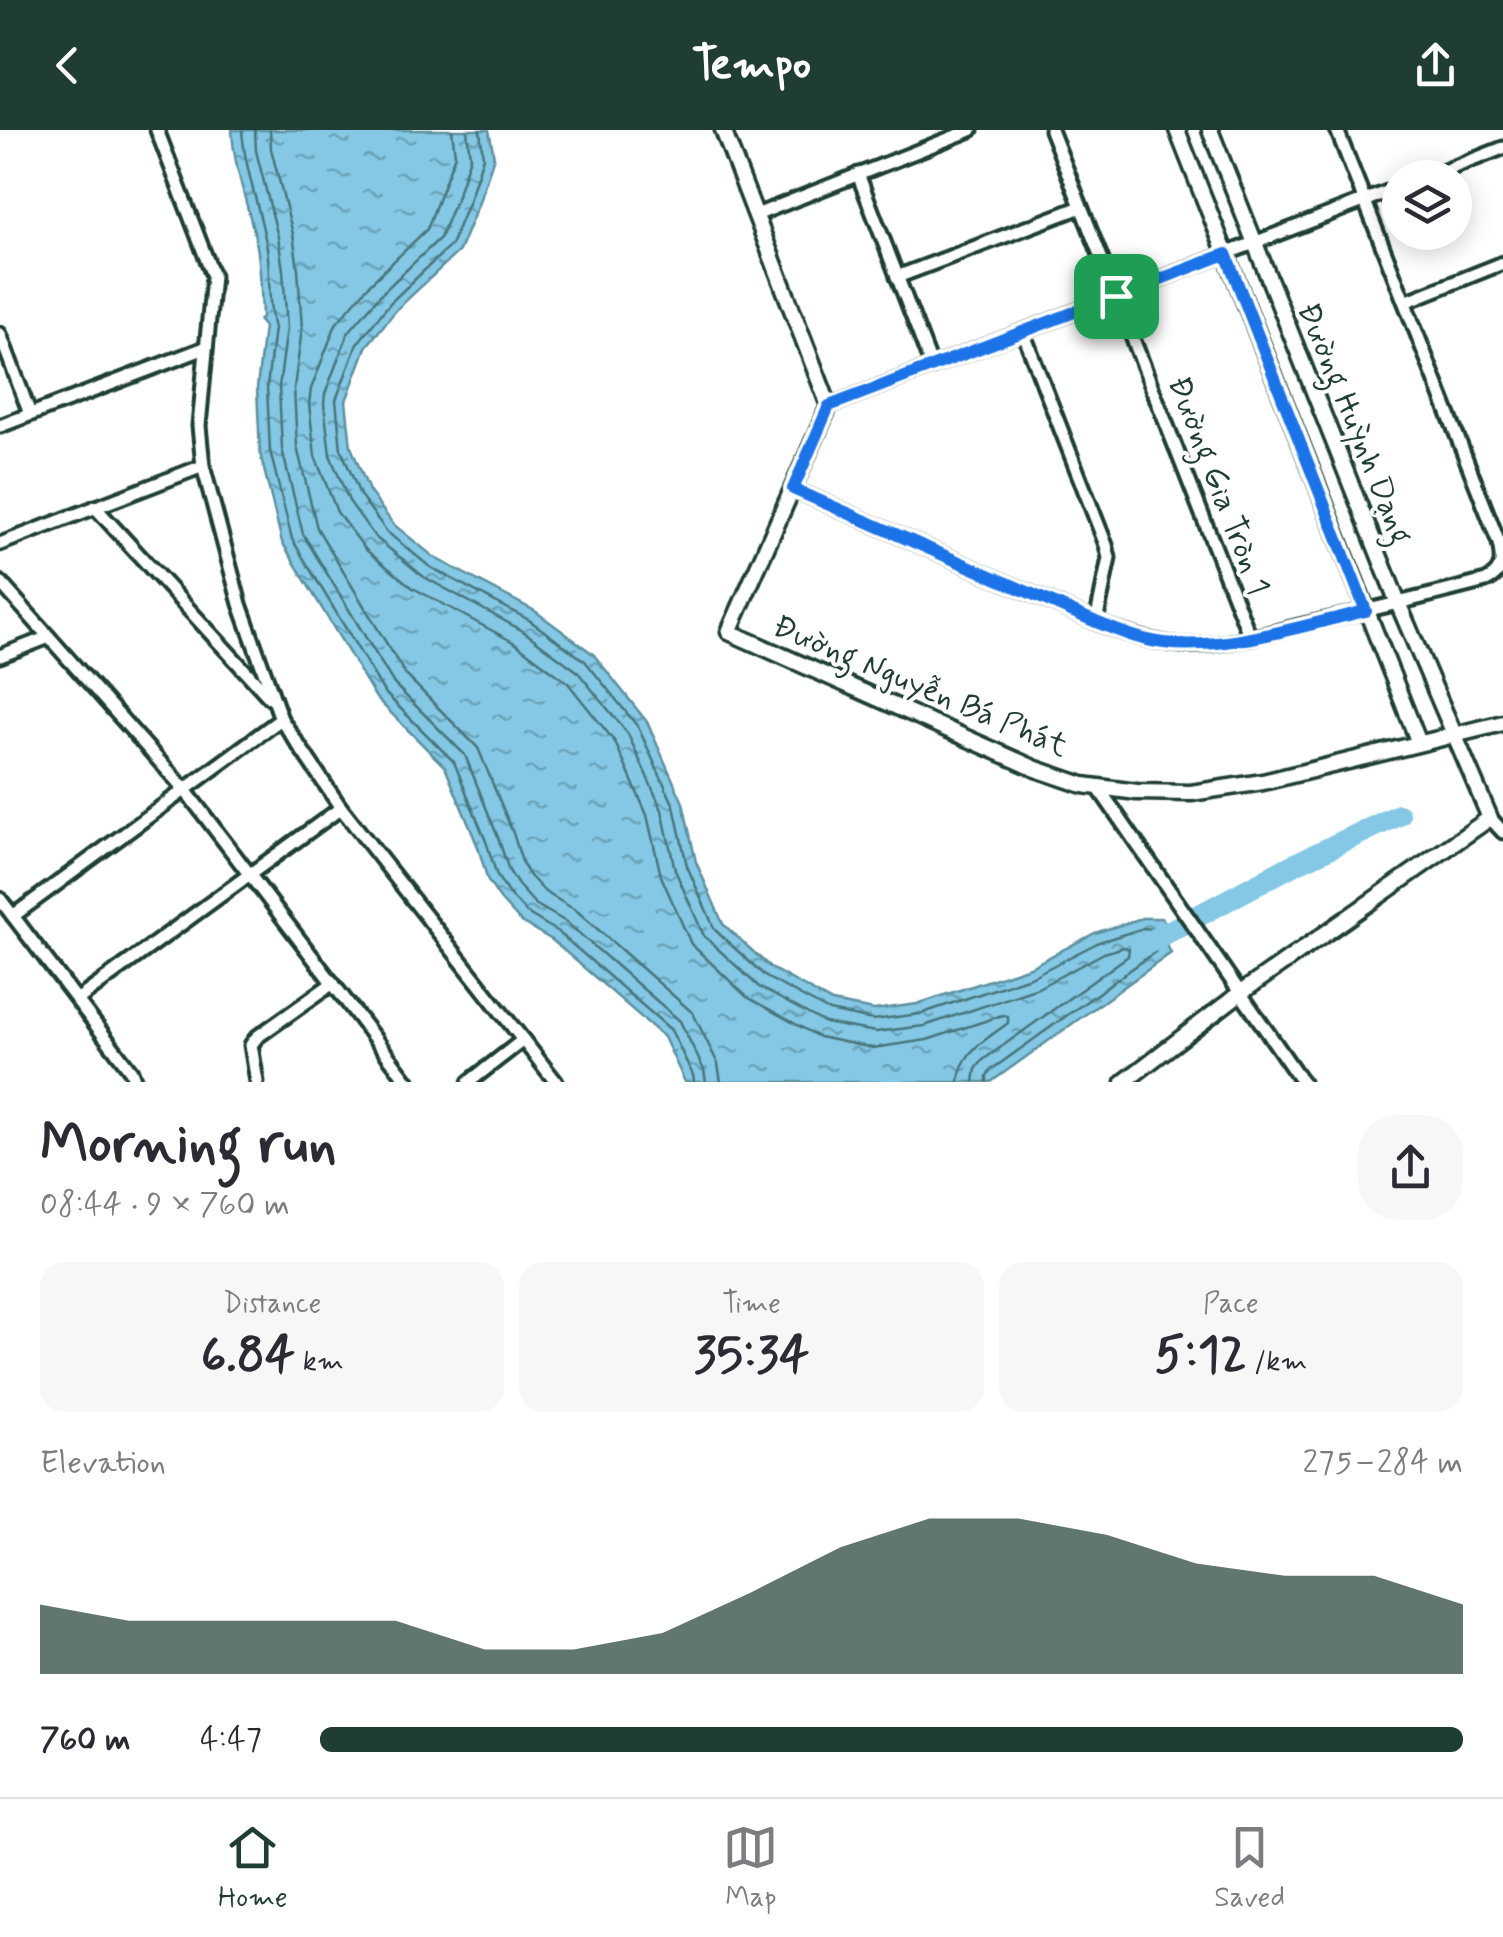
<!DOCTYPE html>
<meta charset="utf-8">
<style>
:root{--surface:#fff;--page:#f7f7f7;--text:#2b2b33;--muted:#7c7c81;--line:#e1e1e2;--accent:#1f3d34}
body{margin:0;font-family:Mynerve,sans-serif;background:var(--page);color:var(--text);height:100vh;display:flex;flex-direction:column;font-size:38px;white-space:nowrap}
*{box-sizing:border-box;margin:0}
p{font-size:32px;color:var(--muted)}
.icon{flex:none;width:55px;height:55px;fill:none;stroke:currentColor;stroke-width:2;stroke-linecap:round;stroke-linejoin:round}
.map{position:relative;height:952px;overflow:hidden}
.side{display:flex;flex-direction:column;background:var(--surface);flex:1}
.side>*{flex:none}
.fabs{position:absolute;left:1382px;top:30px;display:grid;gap:20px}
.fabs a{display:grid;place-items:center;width:90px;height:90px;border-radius:50%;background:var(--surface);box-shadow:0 5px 25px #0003;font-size:50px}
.pin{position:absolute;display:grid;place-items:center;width:85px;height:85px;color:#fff;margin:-42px;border-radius:20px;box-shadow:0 5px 15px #0006}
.round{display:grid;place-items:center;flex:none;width:105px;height:105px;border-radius:40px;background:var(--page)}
.summary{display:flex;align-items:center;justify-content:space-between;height:170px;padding:0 40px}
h1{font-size:55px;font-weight:700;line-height:75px}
.metrics{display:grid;grid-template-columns:repeat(3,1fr);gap:15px;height:170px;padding:10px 40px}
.metrics div{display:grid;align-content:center;border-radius:25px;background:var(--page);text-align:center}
.metrics b{font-size:50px;font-weight:700}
.metrics small{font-size:28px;font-weight:400}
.metrics p{font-size:28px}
.chart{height:280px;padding:20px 40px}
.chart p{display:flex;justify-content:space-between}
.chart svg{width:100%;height:180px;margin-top:10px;fill:var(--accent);opacity:.7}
ul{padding:0 40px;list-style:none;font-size:32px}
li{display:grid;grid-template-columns:160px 120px 1fr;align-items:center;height:75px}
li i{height:25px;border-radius:12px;background:var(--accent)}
header{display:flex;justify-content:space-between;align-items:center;height:130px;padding:0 40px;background:var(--accent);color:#fff;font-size:45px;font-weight:700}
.menu{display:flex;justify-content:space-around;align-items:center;height:140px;border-top:2px solid var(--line);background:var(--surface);font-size:28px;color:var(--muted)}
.menu a{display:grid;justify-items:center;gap:5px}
.menu .active{color:var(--accent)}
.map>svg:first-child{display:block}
.water{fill:url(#water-ripples);stroke:#5c909e;stroke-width:2.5}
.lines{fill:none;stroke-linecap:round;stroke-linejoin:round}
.shore{stroke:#47757b;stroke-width:2.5}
.river{stroke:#84c8e5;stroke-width:22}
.minor-casing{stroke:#1f3d34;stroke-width:19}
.tertiary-casing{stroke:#1f3d34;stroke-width:21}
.minor{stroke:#fff;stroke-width:11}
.tertiary{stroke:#fff;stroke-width:14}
.route-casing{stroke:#fff;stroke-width:20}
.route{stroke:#1a73e8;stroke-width:12}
.labels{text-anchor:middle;stroke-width:8;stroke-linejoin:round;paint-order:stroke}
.street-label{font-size:32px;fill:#1f3d34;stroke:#fff}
</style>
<header><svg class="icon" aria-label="back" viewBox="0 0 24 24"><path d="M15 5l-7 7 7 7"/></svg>Tempo<svg class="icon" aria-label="share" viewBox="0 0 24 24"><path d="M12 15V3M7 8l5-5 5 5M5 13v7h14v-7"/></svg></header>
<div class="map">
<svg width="1503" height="952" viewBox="0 0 1503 952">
<defs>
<pattern id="water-ripples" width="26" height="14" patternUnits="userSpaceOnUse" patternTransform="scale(2.5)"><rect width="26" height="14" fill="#84c8e5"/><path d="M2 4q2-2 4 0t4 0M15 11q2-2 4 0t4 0" fill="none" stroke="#6ba4ba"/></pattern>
</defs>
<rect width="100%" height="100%" fill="#fff"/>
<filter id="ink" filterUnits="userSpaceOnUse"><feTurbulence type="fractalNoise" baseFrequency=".01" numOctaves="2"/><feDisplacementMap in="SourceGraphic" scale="20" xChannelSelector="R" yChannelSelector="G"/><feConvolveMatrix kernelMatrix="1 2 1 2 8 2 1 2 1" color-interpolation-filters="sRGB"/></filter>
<g filter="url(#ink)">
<path class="water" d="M 232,0 L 489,0 L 494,27 L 478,75 L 459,121 L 397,179 L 366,217 L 346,271 L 351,317 L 369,361 L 393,394 L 435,428 L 535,481 L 593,524 L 647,592 L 683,673 L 696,732 L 723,794 L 771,838 L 832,872 L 874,880 L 917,874 L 1030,837 L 1095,803 L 1142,788 L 1162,788 L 1174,803 L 1167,815 L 1171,823 L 991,952 L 685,952 L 664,907 L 552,810 L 521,792 L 500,769 L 488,751 L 478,717 L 445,637 L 376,568 L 282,412 L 260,323 L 257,258 L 264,197 L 259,191 L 262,187 C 261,163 261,140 257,116 C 249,77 234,40 232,0 Z"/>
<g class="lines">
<g class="shore">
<path d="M 242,0 C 245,41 260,78 267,118 C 271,144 267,174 274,198 L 267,257 L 270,321 L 292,409 L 384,562 L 454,632 L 487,714 L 497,746 L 508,763 L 527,783 L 558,802 L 671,900 L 693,945 L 694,952"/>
<path d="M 255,0 L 256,21 L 278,107 L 283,140 L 287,198 L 279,257 L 282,319 L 303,404 L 394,554 L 465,625 L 499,710 L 509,741 L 518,755 L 535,774 L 566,792 L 680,891 L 704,940 L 706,952"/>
<path d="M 270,0 L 271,19 L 293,104 L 298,139 L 302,199 L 294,258 L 297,317 L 317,398 L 405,544 L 478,618 L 513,703 L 523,735 L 530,746 L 545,762 L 577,781 L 693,883 L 718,934 L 721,952"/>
<path d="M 452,0 L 455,25 L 427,99 L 370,154 L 336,194 L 311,259 L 309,274 L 315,326 L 337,382 L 366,420 L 413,458 L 515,513 L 567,552 L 615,612 L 647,685 L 661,746 L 691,814 L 747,867 L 819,907 L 873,918 L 927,910 L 1003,885 L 1008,886 L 1008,893 C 986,910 961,921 959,952"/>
<path d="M 467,0 L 470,27 L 457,67 L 440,108 L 381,164 L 348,203 L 325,264 L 324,274 L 330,325 L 349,371 L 375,407 L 424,447 L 523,501 L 577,541 L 628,604 L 662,680 L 675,740 L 704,806 L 759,857 L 825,893 L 876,902 L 924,896 L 1038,858 L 1104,823 L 1124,817 L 1129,819 L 1128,826 L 983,930 L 976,939 L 974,952"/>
<path d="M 480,0 L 483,27 L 469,71 L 451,115 L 390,173 L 357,214 L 336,270 L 341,319 L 360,365 L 387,402 L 430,437 L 529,490 L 585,531 L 638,597 L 674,676 L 687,736 L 715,800 L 766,847 L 829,881 L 873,890 L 920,884 L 1033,846 L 1099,812 L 1144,798 L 1158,800 L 1161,805 L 1155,822 L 991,940 L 987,946 L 987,952"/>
</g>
<path class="river" d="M 1144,815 L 1291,736 L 1399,685"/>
<defs>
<g id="minor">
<path d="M 157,0 L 213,146 L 199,296 L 203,336 L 240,474 L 281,589 L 341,678 L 556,952"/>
<path d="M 1051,0 L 1250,507"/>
<path d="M 858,44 L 932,237"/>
<path d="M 1426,48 L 1503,18"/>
<path d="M 756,85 L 971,0"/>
<path d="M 897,147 L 1081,77"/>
<path d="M 1405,172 L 1503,133"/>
<path d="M 1023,202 L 1106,415 L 1109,428 L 1096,492"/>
<path d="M 0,204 L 30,284"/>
<path d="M 829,276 L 1400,57"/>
<path d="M 0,296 L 205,218"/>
<path d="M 793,359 L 1096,492 C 1129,506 1164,517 1201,515 C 1233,513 1267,504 1299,496 C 1362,482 1424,467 1486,451 C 1503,443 1503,431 1499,413 L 1337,0"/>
<path d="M 95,377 L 270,568"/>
<path d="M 0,414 L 203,336"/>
<path d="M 0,452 L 185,660 L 408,952"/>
<path d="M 0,526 L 49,507"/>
<path d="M 1097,656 L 1302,952"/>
<path d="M 1490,688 L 1503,702"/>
<path d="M 0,769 L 131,941 L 135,952"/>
<path d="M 13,786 L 281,589"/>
<path d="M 77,870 L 341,678"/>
<path d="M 257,952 L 251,915 L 257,907 L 333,853"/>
<path d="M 469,952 L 523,910"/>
</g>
<g id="tertiary">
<path d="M 723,0 L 829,276 L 729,502 L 1036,639 L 1083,655 L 1137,662 L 1191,663 L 1263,652 L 1503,593"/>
<path d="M 1177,0 L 1419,613"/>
<path d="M 1124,952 L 1239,864 L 1490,688 L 1398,473 L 1210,0"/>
</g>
</defs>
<use href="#minor" class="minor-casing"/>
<use href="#tertiary" class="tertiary-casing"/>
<use href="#minor" class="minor"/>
<use href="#tertiary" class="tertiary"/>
</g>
</g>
<g class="lines" filter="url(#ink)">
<defs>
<path id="route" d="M 1226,124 L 1366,481 C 1303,495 1228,521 1164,513 C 1140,510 1118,501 1096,492 L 793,359 L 829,276 Z"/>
</defs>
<use href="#route" class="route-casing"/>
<use href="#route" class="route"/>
</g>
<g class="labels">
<g class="street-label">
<text transform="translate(1356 293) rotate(68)" y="11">Đường Huỳnh Dạng</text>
<text transform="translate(1220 355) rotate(69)" y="11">Đường Gia Tròn 1</text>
<text transform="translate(921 555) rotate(23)" y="11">Đường Nguyễn Bá Phát</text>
</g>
</g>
</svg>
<div class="fabs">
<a><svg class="icon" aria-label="layers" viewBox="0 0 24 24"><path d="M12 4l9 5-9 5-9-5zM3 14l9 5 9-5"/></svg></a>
</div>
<div class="pin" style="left:1116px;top:166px;background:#1e9e55"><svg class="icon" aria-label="arrive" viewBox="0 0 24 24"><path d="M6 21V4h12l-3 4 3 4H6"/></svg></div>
</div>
<section class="side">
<div class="summary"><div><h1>Morning run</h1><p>08:44 · 9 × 760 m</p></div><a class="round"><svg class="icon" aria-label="share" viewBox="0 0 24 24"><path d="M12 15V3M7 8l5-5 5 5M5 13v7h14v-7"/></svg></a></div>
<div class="metrics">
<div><p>Distance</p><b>6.84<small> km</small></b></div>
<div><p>Time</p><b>35:34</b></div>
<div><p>Pace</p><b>5:12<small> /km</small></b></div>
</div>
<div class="chart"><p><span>Elevation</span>275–284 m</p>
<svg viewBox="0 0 160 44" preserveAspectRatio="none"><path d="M0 44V27L10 31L20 31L30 31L40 31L50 38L60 38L70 34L80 24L90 13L100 6L110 6L120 10L130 17L140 20L150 20L160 27V44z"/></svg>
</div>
<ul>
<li><b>760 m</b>4:47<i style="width:100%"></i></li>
</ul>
</section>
<nav class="menu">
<a class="active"><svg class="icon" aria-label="home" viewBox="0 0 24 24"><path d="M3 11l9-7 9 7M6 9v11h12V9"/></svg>Home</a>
<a><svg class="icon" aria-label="map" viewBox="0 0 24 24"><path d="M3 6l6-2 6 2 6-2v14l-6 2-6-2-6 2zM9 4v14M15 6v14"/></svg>Map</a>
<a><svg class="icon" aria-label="saved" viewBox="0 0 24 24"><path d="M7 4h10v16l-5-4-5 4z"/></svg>Saved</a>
</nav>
